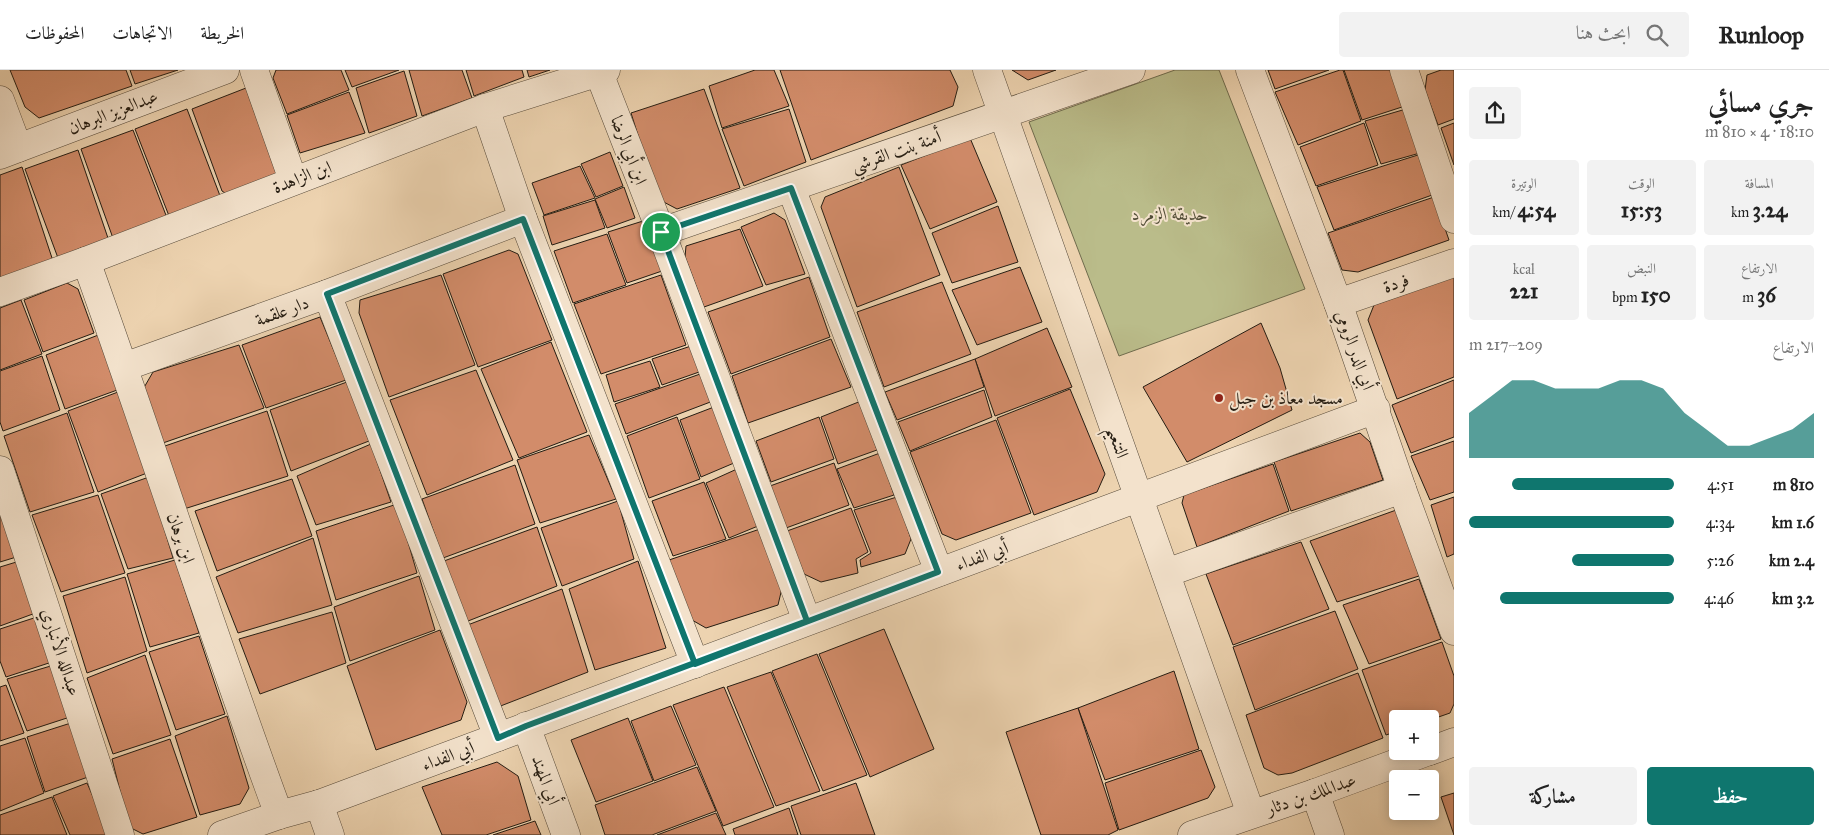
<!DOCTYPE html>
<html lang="ar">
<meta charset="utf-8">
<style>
:root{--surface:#fff;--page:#f2f2f2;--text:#222;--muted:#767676;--line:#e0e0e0;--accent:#0f766e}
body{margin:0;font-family:"IM FELL Great Primer",Amiri,serif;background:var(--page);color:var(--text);direction:rtl;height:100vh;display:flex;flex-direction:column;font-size:19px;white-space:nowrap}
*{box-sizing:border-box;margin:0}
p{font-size:16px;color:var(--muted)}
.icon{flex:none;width:28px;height:28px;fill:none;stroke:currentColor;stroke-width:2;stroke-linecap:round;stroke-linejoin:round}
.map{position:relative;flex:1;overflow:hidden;direction:ltr}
.panel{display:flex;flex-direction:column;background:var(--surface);width:375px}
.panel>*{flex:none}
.tools{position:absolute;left:1389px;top:640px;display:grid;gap:10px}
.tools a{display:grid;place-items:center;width:50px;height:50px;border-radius:5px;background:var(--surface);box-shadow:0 2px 12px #0003;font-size:25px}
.pin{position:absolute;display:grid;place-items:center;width:42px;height:42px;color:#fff;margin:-21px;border:2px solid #fff;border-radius:50%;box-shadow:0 1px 5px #0007}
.round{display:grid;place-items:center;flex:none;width:52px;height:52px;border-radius:5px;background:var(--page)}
.summary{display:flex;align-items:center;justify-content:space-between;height:85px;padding:0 15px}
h1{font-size:28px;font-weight:700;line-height:38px}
.metrics{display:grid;grid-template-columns:repeat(3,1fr);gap:8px;height:85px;padding:5px 15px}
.metrics div{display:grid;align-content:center;border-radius:5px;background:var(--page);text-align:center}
.metrics b{font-size:21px;font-weight:700}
.metrics small{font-size:14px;font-weight:400}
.metrics p{font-size:14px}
.chart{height:140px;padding:10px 15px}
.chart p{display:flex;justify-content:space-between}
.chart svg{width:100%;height:90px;margin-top:5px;fill:var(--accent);opacity:.7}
.cta{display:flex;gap:10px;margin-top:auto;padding:10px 15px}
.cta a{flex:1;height:58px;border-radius:5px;background:var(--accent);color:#fff;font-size:20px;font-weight:700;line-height:58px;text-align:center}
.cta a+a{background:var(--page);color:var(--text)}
ul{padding:0 15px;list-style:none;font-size:16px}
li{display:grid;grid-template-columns:80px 60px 1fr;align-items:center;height:38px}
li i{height:12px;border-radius:6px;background:var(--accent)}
header{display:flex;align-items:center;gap:30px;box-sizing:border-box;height:70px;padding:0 25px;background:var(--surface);border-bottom:1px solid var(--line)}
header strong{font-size:24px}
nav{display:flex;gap:28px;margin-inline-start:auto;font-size:18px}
.search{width:350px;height:45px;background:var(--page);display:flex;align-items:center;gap:12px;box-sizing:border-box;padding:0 18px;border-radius:5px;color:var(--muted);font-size:19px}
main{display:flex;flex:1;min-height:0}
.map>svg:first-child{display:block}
.park{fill:#babc8a;stroke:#6f6c4e}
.building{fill:#d28c6a;stroke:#241c12}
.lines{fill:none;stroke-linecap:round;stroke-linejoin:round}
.minor-casing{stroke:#564a3a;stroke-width:29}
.minor{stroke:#f3e2cc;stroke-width:28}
.route-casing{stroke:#fff;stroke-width:10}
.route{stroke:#0f766e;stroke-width:6}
.poi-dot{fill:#8f2418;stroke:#f3e2cc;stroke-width:2}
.labels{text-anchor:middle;stroke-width:4;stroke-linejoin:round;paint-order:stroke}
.street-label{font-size:18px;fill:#241c12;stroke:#f3e2cc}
.park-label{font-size:18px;font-style:italic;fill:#514c36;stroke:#f3e2cc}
.poi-label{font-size:18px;fill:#241c12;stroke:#f3e2cc;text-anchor:start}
</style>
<header>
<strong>Runloop</strong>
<div class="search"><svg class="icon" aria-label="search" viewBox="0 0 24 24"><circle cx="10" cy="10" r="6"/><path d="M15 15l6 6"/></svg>ابحث هنا</div>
<nav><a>الخريطة</a><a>الاتجاهات</a><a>المحفوظات</a></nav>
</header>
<main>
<section class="panel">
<div class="summary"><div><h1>جري مسائي</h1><p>18:10 · 4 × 810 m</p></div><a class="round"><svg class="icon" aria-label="share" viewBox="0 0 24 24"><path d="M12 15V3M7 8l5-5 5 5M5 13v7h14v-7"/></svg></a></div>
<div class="metrics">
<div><p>المسافة</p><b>3.24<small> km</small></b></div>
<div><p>الوقت</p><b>15:53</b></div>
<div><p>الوتيرة</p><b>4:54<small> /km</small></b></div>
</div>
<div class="metrics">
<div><p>الارتفاع</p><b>36<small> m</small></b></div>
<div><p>النبض</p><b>150<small> bpm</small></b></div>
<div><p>kcal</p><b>221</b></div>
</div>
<div class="chart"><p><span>الارتفاع</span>209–217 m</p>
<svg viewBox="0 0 160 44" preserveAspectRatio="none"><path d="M0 44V22L10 14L20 6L30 6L40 10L50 10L60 10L70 6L80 6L90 10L100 22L110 30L120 38L130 38L140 34L150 30L160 22V44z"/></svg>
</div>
<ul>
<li><b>810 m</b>4:51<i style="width:79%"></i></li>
<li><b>1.6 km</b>4:34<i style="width:100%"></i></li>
<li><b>2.4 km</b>5:26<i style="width:50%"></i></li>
<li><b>3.2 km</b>4:46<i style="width:85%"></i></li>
</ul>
<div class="cta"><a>حفظ</a><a>مشاركة</a></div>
</section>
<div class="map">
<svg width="1454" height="765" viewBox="0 0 1454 765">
<rect width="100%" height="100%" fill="#edd3b0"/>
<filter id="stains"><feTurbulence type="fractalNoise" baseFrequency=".004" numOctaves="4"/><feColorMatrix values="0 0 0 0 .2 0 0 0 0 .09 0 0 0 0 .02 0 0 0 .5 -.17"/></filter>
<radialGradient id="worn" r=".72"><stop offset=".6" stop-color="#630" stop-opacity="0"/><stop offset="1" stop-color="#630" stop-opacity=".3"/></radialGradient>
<path class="park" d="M 1175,0 L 1219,0 L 1305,219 L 1119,286 L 1029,52 Z"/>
<g class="building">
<path d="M 10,0 L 126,0 L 132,16 L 39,48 L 25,37 Z"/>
<path d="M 130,0 L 178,0 L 135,14 Z"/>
<path d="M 276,0 L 341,0 L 349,20 L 287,44 L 273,8 Z"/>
<path d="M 345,0 L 399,0 L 352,17 Z"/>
<path d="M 409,0 L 462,0 L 472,28 L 422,46 Z"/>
<path d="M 466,0 L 522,0 L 524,7 L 474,26 Z"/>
<path d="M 527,0 L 550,0 L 529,7 Z"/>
<path d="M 755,0 L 774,0 L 789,36 L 722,58 L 709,16 Z"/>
<path d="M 780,0 L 950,0 L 958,17 L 953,36 L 811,90 Z"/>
<path d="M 1012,0 L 1056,0 L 1028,10 Z"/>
<path d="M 1268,0 L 1329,0 L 1275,19 Z"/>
<path d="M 1340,0 L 1343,0 L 1361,51 L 1298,75 L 1275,22 Z"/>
<path d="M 1344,0 L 1392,0 L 1405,36 L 1362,50 Z"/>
<path d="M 1441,0 L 1454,0 L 1454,49 L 1438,55 L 1425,20 L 1427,5 Z"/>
<path d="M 404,1 L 417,46 L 369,63 L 356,18 Z"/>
<path d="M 246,18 L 279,111 L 234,129 L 222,121 L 192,39 Z"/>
<path d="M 704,19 L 740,118 L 677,139 L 658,129 L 631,43 Z"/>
<path d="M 349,22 L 365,63 L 300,83 L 287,45 Z"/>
<path d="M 187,39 L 222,131 L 171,151 L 135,59 Z"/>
<path d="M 789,39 L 806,92 L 744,116 L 722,59 Z"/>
<path d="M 1406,39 L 1420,83 L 1381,94 L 1365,51 Z"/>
<path d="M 1364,53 L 1378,95 L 1316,116 L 1300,77 Z"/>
<path d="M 1454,53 L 1454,95 L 1441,58 Z"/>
<path d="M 133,60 L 169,153 L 114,171 L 81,79 Z"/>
<path d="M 970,68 L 997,132 L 930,159 L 901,95 Z"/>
<path d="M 78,80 L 110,174 L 58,188 L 25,99 Z"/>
<path d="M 610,82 L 623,116 L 596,127 L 581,94 Z"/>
<path d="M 1421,84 L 1435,124 L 1334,160 L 1317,117 Z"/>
<path d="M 580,96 L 595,128 L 544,145 L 532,113 Z"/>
<path d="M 22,97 L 53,191 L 33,202 L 0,207 L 0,105 Z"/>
<path d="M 899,97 L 940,205 L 857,237 L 821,137 L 825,127 Z"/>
<path d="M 624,117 L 635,148 L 607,158 L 595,129 Z"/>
<path d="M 1434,127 L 1449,170 L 1358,202 L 1342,200 L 1328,163 Z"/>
<path d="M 595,130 L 605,158 L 552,175 L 543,146 Z"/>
<path d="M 998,136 L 1018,192 L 952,213 L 932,163 Z"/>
<path d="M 774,143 L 785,150 L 805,204 L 766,215 L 741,157 Z"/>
<path d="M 643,151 L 662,201 L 627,213 L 608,162 Z"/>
<path d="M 740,159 L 763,216 L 704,237 L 685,187 L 686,176 Z"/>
<path d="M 607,164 L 626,215 L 573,233 L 554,181 Z"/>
<path d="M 509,180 L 518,184 L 552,270 L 478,297 L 443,204 Z"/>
<path d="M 1020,197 L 1042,252 L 977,275 L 952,220 Z"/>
<path d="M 441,205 L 475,295 L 389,327 L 359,243 L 360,230 Z"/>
<path d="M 661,205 L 686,275 L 601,304 L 574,234 Z"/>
<path d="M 809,207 L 830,267 L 731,304 L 708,242 Z"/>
<path d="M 1454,207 L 1454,307 L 1397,329 L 1368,250 L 1374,235 Z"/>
<path d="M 942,212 L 971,284 L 884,317 L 857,242 Z"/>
<path d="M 67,213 L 78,219 L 94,263 L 43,282 L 24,230 Z"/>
<path d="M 21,230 L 42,284 L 0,300 L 0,238 Z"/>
<path d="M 320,247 L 346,310 L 266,338 L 242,275 Z"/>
<path d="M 1261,253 L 1280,298 L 1292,340 L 1187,392 L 1143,317 Z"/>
<path d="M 1047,258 L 1072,317 L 995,346 L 975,289 Z"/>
<path d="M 101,264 L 120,319 L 65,339 L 46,285 Z"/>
<path d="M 831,269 L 851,317 L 748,353 L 732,306 Z"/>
<path d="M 551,272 L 587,362 L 519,388 L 481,299 Z"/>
<path d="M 239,275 L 264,338 L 160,374 L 142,321 L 153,302 Z"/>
<path d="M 691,276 L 702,301 L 662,315 L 652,289 Z"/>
<path d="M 42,286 L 60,340 L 3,361 L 0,352 L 0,301 Z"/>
<path d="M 975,289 L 984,317 L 897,350 L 885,322 Z"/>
<path d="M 650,291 L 660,317 L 614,332 L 606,305 Z"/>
<path d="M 476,300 L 513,390 L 427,425 L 390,330 Z"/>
<path d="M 703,303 L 713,331 L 626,364 L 615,334 Z"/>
<path d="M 1454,310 L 1454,367 L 1411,383 L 1392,335 Z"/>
<path d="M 347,312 L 369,371 L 291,401 L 270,340 Z"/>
<path d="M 1070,319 L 1105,404 L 1097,422 L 1034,445 L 997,348 Z"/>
<path d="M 984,320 L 992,347 L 910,381 L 898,352 Z"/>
<path d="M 118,322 L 147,403 L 98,422 L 68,341 Z"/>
<path d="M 861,331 L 877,380 L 838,394 L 821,347 Z"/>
<path d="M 714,337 L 734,393 L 701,407 L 680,350 Z"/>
<path d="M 267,341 L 288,406 L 184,439 L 162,377 Z"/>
<path d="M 67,343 L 94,422 L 30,442 L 4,366 Z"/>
<path d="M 677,347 L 700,409 L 649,428 L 627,366 Z"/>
<path d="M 819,347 L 834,389 L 771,412 L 756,371 Z"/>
<path d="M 996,350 L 1031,443 L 956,470 L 942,464 L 910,382 Z"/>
<path d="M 1360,363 L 1370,372 L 1383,410 L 1291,441 L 1274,392 Z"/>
<path d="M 589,365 L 616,429 L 540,453 L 517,390 Z"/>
<path d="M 1454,371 L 1454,422 L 1430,430 L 1411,386 Z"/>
<path d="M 371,374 L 391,432 L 316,455 L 297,406 Z"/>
<path d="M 880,383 L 894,425 L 854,438 L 837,399 Z"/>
<path d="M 834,393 L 849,435 L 786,458 L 770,416 Z"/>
<path d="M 1273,394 L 1289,441 L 1197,477 L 1182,433 L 1184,425 Z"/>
<path d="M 515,395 L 535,454 L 443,488 L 422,429 Z"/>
<path d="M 737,399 L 758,456 L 729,468 L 706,413 Z"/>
<path d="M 149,407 L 173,488 L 128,499 L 101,424 Z"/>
<path d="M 292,409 L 312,466 L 217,501 L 195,441 Z"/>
<path d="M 704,412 L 726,469 L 673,486 L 652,431 Z"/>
<path d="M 98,425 L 125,503 L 61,522 L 32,445 Z"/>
<path d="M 897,427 L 911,469 L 905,484 L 861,497 L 860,490 L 871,483 L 854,440 Z"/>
<path d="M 1454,427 L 1454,484 L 1447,487 L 1431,435 Z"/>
<path d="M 618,431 L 634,489 L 562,516 L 541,458 Z"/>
<path d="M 397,434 L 417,503 L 336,530 L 316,461 Z"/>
<path d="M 851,438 L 868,482 L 856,489 L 858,503 L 821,512 L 804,504 L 787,461 Z"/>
<path d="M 0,439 L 23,485 L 0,492 Z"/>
<path d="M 1399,439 L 1419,506 L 1337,532 L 1310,471 Z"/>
<path d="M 537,457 L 557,516 L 463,553 L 444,491 Z"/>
<path d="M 760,459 L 782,518 L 778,535 L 706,558 L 692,550 L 669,490 Z"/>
<path d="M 313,468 L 332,535 L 238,563 L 216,507 Z"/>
<path d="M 1301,472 L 1329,539 L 1233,575 L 1206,504 Z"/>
<path d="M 23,490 L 41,541 L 0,556 L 0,497 Z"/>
<path d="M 175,490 L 199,563 L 150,577 L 127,504 Z"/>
<path d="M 638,491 L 666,578 L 595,600 L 569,519 Z"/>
<path d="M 419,506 L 435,560 L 350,591 L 334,537 Z"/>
<path d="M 125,507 L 147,581 L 87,603 L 63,526 Z"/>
<path d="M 1419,509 L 1441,569 L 1369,594 L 1343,535 Z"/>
<path d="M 562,519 L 588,602 L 498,637 L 465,556 Z"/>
<path d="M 1335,541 L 1358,599 L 1255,640 L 1233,577 Z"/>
<path d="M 332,542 L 346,593 L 260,624 L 239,569 Z"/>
<path d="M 40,546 L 55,591 L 6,607 L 0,591 L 0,559 Z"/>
<path d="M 884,559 L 934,679 L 870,707 L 819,584 Z"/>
<path d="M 440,560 L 467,632 L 461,650 L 376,680 L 347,596 Z"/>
<path d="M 199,566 L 225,644 L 176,660 L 149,582 Z"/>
<path d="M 1442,572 L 1454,606 L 1454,634 L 1450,643 L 1430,650 L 1398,649 L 1398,661 L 1386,665 L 1362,600 Z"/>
<path d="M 817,584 L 867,705 L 823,721 L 772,601 Z"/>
<path d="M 145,585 L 171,665 L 113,684 L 87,608 Z"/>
<path d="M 54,595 L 70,647 L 27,661 L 7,609 Z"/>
<path d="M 1174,601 L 1199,679 L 1105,710 L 1078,638 Z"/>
<path d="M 771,602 L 820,721 L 776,736 L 727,617 Z"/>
<path d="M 1358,603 L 1383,668 L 1292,703 L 1278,705 L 1264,698 L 1246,645 Z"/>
<path d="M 6,615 L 24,663 L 0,671 L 0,617 Z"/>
<path d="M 724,617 L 774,737 L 723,756 L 673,635 Z"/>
<path d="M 671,636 L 696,695 L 654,711 L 631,651 Z"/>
<path d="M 1078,638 L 1118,760 L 1108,765 L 1041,765 L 1006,662 Z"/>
<path d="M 227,646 L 249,718 L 240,734 L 200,745 L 175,666 Z"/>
<path d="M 628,648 L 653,711 L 596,732 L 571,670 Z"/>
<path d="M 74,652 L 91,706 L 45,722 L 27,667 Z"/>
<path d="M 25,668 L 44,723 L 0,741 L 0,676 Z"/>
<path d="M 170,669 L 197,747 L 143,764 L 129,757 L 112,689 Z"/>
<path d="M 1201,680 L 1215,717 L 1208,728 L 1119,760 L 1105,713 Z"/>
<path d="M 497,692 L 518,706 L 531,750 L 486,765 L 442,765 L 422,717 Z"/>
<path d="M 697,697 L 716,741 L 652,765 L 605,765 L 595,735 Z"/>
<path d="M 87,713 L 110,765 L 70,765 L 53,726 Z"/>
<path d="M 856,713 L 875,765 L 801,765 L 791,736 Z"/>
<path d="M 1454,723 L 1454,765 L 1441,727 Z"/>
<path d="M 52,727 L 67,765 L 0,765 L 0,745 Z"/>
<path d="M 789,738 L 798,765 L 735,765 L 733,759 Z"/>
<path d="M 716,743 L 726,765 L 657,765 Z"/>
<path d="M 535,751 L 541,765 L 493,765 Z"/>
</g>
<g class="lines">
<defs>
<g id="minor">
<path d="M 254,0 L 293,110"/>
<path d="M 987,0 L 1251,744"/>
<path d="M 1250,0 L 1338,233 L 1402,419 L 1454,561"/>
<path d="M 1404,0 L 1454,149"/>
<path d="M 599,3 L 661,162 L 807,551"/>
<path d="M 0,30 L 18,78"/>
<path d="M 485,38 L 523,149 L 695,594"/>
<path d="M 0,85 L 225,0"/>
<path d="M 791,118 L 939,502"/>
<path d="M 661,162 L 1131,0"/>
<path d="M 86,191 C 152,375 211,561 279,745"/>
<path d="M 0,222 L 86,191 L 485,38 L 606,0"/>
<path d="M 327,224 L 498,667"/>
<path d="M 1338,233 L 1454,193"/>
<path d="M 124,297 L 327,224 L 523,149"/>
<path d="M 0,400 L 120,765"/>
<path d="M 1166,503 L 1402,419"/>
<path d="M 526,656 L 566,765"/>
<path d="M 1430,681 L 1454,672"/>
<path d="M 1315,723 L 1330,765"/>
<path d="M 319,734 L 330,765"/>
<path d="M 222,765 L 279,745 L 319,734 L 1376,339"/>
<path d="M 1192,765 L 1315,723 L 1429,681"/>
</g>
</defs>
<use href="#minor" class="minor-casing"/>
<use href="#minor" class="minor"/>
</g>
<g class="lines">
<defs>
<path id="route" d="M 661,162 L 807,551 L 526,656 L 498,668 L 327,224 L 523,149 L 695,594 L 938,502 L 791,118 L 661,162"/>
</defs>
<use href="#route" class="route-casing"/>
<use href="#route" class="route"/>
</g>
<circle class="poi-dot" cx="1219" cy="328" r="5"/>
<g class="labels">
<g class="street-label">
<text transform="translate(113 42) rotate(-21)" y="6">عبدالعزيز البرهان</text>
<text transform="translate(629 80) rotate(69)" y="6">ابن أبي الرضا</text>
<text transform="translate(896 81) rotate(-19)" y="6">أمنة بنت القرشي</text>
<text transform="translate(302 107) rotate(-21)" y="6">ابن الزاهدة</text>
<text transform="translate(1396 213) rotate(-19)" y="6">فردة</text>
<text transform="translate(282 241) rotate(-20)" y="6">دار علقمة</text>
<text transform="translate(1355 280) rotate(70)" y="6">أبي الدر الرومي</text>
<text transform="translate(1118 372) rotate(71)" y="6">التنعيم</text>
<text transform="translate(181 468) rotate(71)" y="6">ابن برهان</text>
<text transform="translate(982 486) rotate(-20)" y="6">أبي الفداء</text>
<text transform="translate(61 582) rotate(72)" y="6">عبدالله الأنباري</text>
<text transform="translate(448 686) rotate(-20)" y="6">أبي الفداء</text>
<text transform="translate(546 710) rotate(70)" y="6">أبي المهند</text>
<text transform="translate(1311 724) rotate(-19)" y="6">عبدالملك بن دثار</text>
</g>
<g class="park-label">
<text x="1170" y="150">حديقة الزمرد</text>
</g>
<g class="poi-label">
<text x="1229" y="334">مسجد معاذ بن جبل</text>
</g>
</g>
<rect width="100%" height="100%" filter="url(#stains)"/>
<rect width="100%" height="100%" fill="url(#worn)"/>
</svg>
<div class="tools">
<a>+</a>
<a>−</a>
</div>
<div class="pin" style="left:661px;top:162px;background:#1e9e55"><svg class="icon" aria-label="arrive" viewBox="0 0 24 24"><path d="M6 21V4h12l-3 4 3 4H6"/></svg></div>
</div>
</main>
